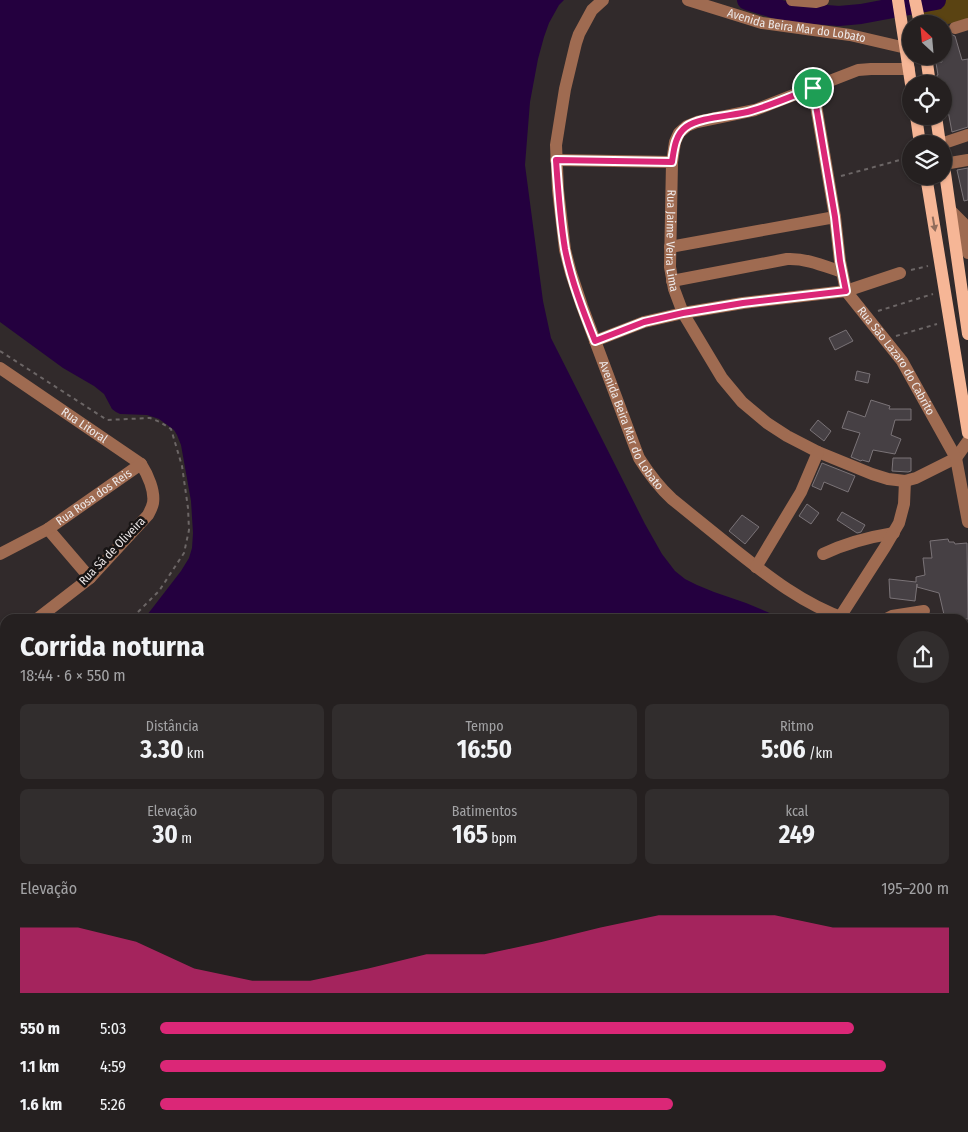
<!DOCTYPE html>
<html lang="pt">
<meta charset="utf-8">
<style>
:root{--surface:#252020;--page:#312d2d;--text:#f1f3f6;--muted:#a3a3a5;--line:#423e3e;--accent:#db2777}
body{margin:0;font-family:"Fira Sans Condensed",sans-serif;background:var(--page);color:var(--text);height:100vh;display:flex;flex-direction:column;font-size:19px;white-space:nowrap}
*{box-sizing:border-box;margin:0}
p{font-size:16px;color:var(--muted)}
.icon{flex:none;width:28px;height:28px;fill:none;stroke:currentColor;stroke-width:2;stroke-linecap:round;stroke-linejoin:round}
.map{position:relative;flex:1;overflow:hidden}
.side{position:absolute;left:0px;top:614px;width:969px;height:519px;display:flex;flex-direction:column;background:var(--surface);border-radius:15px 15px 0 0;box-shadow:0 1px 4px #0004,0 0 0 1px var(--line)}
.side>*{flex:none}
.needle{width:32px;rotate:334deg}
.controls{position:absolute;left:902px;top:15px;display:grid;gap:10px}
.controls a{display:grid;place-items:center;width:50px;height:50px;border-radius:50%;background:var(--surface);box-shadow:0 1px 4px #0004,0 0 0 1px var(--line);font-size:25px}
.pin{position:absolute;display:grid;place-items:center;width:42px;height:42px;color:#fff;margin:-21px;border:2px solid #fff;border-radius:50%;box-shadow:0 1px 5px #0007}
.round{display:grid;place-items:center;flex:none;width:52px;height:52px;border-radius:26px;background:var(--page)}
.headline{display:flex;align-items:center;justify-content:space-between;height:85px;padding:0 20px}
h1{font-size:28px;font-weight:700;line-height:38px}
.stats{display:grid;grid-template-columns:repeat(3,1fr);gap:8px;height:85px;padding:5px 20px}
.stats div{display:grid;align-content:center;border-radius:8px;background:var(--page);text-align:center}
.stats b{font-size:25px;font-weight:700}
.stats small{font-size:14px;font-weight:400}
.stats p{font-size:14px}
.chart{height:140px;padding:10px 20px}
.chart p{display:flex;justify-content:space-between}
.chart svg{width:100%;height:90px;margin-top:5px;fill:var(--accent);opacity:.7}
ul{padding:0 20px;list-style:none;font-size:16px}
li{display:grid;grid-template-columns:80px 60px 1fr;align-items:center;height:38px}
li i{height:12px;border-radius:6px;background:var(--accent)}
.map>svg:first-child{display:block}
.green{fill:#5a4312}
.water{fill:#24003f}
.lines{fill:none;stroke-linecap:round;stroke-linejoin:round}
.river{stroke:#24003f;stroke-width:20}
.building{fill:#464044;stroke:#7a7377}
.path{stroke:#6c6666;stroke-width:2;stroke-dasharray:4 4;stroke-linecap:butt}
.minor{stroke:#9f6b51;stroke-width:12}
.major{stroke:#f6b696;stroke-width:12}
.oneway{fill:#926d5c}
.route-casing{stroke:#fff;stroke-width:10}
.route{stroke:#db2777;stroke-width:6}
.labels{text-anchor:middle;stroke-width:5;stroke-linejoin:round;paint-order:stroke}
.street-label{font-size:12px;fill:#ede8e8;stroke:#171414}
</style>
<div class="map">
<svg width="968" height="1132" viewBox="0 0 968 1132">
<rect width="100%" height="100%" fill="#312a2b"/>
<path class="green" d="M 922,0 L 968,0 L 968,19 L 944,25 L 925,24 Z"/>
<g class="water">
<path d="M 0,0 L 564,0 L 559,5 L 549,23 L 544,37 L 538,59 L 530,102 L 525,165 L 543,301 L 551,338 L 645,524 L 662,554 L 675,571 L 685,579 L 697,585 L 714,592 L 746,603 L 784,619 L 144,619 L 181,571 L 189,558 L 192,548 L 193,533 L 191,501 L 181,445 L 177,435 L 174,430 L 159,419 L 147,415 L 120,414 L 116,412 L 112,409 L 104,394 L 94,386 L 63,368 L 0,322 Z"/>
<path d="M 5,726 L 5,1128 L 691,1128 L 692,1132 L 0,1132 L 0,730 Z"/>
</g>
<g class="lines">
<path class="river" d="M 747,0 L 770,7 L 788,12 L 839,16 L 861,14 L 936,0"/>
</g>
<g class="building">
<path d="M 948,32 L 950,34 L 955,36 L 962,60 L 968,59 L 968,127 L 952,132 L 945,95 L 944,95 L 944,84 L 938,84 L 937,75 L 938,75 L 936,63 L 942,62 L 941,56 L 944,56 L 944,33 Z"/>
<path d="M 968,168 L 968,200 L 964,201 L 957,170 Z"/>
<path d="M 846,330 L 853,341 L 835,350 L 829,338 Z"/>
<path d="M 857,371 L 870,374 L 868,383 L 855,380 Z"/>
<path d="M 871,400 L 890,406 L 889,409 L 911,409 L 911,420 L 895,420 L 891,435 L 901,439 L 895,454 L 873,450 L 869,462 L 862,460 L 861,461 L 851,457 L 860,433 L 842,428 L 848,411 L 865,417 Z"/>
<path d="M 818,420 L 831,431 L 824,441 L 810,430 Z"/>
<path d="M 893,458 L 911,458 L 911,471 L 908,472 L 892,471 Z"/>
<path d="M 822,463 L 855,476 L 848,492 L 824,482 L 821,490 L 812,486 Z"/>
<path d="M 807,504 L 819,513 L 811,524 L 799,516 Z"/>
<path d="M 842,512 L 865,525 L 861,532 L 857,533 L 837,520 Z"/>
<path d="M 742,515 L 759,527 L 745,544 L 729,531 Z"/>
<path d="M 948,539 L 949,542 L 954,542 L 955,544 L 967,543 L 968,619 L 945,619 L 939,593 L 917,587 L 917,584 L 915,601 L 890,598 L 889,579 L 916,582 L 916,577 L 925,575 L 923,558 L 932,558 L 930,541 Z"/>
</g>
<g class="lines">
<g class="path">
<path d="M 841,176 L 911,157"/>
<path d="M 911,270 L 928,266"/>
<path d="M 878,311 L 933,294"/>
<path d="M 896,336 L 937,324"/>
<path d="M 0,351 L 107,420 L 150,418 L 160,422 L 171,429 L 182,466 L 188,508 L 189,530 L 184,553 L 159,591 L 131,619"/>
<path d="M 0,720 L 5,716"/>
</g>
<g class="minor">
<path id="s1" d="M 603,0 L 592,10 L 579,34 L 576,43 L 565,89 L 556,145 L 558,190 L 565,250 L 571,273 L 582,306 L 639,458 C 649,474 658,486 672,499 C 693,516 714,533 735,550 C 769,577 803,604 846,619"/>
<path id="s2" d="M 688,0 L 762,23 L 850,35 L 906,48"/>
<path d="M 792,0 L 816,2 L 823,0"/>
<path d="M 955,28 L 968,24"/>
<path id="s3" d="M 909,69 L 871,69 L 858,70 L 755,110 L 697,122 L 687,126 L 679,133 L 675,142 L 672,162 L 670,267 L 674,289 L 683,313 L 722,378 L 742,402 L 767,423 L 787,436 L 818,452 L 872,474 L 888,479 L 905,481 L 916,478 L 956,458 L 968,441"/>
<path id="s4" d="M 813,88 L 835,217 L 840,261 L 846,291 L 902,361 L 956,458 L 968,522"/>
<path d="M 941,144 L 968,135"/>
<path d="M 556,160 L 672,162"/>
<path d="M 944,164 L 968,160"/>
<path d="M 951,211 L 963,223 L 968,253"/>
<path d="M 670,247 L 835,217"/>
<path d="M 672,281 L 787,259 C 806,258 824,266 842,272"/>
<path d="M 595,341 L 644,322 L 683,313 L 743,303 L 846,291 L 900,273"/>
<path id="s5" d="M 0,368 L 141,464 C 148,475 155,491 153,503 C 152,508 150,511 148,515 L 90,578 L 37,619"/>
<path d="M 48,529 L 90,578"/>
<path id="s6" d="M 0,554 L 48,529 L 141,464"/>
<path d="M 823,554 C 846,543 869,537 894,533"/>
<path d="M 756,567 L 801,492 L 818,452"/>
<path d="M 840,617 L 885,547 L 899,523 L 904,504 L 905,481"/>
<path d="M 886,619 L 892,616 L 924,611"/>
<path d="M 0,646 L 5,643"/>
<path d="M 964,813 L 968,812"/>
<path d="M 964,887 L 968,886"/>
<path d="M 964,965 L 968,965"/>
<path d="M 964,1011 L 968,1010"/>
<path d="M 708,1128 L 709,1132"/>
</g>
<g class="major">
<path d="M 898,0 L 911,84"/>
<path d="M 915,0 L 920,24"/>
<path d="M 926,56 L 930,84"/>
<path d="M 916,116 L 920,144"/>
<path d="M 936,116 L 940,144"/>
<path d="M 944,166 L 968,334"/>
<path d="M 926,176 L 968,433"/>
</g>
</g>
<defs><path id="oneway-solid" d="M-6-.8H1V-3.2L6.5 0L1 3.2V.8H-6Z" transform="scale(1.25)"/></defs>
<use class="oneway" href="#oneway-solid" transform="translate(934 224) rotate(80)"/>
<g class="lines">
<defs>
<path id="route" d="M 813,88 L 835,217 L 840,261 L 846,291 L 743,303 L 683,313 L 644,322 L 595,341 C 583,311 571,280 565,249 C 560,219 558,189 556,160 L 672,162 C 674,149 675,135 686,127 C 699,117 734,116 751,111 C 772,105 792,96 813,88 Z"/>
</defs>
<use href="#route" class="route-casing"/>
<use href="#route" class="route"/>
</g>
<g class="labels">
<g class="street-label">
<text dy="4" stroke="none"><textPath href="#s2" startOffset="112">Avenida Beira Mar do Lobato</textPath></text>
<text dy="4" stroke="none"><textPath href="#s3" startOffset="351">Rua Jaime Veira Lima</textPath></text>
<text dy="4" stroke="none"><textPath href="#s4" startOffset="292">Rua São Lazaro do Cabrito</textPath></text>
<text dy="4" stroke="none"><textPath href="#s1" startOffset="449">Avenida Beira Mar do Lobato</textPath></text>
<text dy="4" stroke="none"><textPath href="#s5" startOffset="102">Rua Litoral</textPath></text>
<text dy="4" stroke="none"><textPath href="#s6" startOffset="110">Rua Rosa dos Reis</textPath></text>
<text transform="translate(112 551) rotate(-46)" y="4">Rua Sá de Oliveira</text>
</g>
</g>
</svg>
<div class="controls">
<a><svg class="needle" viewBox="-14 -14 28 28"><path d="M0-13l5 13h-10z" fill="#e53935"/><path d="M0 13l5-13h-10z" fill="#a3a3a5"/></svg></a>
<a><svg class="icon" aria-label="locate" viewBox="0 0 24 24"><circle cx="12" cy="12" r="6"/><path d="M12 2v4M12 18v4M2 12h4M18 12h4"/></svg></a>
<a><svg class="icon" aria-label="layers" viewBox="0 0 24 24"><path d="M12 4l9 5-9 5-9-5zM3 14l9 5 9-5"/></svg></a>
</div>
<div class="pin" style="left:813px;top:88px;background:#1e9e55"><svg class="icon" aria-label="arrive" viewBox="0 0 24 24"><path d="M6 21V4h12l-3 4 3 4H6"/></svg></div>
<section class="side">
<div class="headline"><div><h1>Corrida noturna</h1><p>18:44 · 6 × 550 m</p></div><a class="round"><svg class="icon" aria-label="share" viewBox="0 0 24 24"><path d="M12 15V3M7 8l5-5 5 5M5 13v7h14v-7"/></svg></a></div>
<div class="stats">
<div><p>Distância</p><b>3.30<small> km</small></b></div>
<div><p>Tempo</p><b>16:50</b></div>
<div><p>Ritmo</p><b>5:06<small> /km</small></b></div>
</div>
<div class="stats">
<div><p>Elevação</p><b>30<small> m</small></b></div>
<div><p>Batimentos</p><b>165<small> bpm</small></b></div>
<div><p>kcal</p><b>249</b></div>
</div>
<div class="chart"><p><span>Elevação</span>195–200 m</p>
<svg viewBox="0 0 160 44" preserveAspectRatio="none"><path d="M0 44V12L10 12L20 19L30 32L40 38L50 38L60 32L70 25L80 25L90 19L100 12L110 6L120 6L130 6L140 12L150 12L160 12V44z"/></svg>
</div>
<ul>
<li><b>550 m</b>5:03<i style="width:88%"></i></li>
<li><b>1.1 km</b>4:59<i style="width:92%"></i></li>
<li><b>1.6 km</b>5:26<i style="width:65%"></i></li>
</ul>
</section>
</div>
